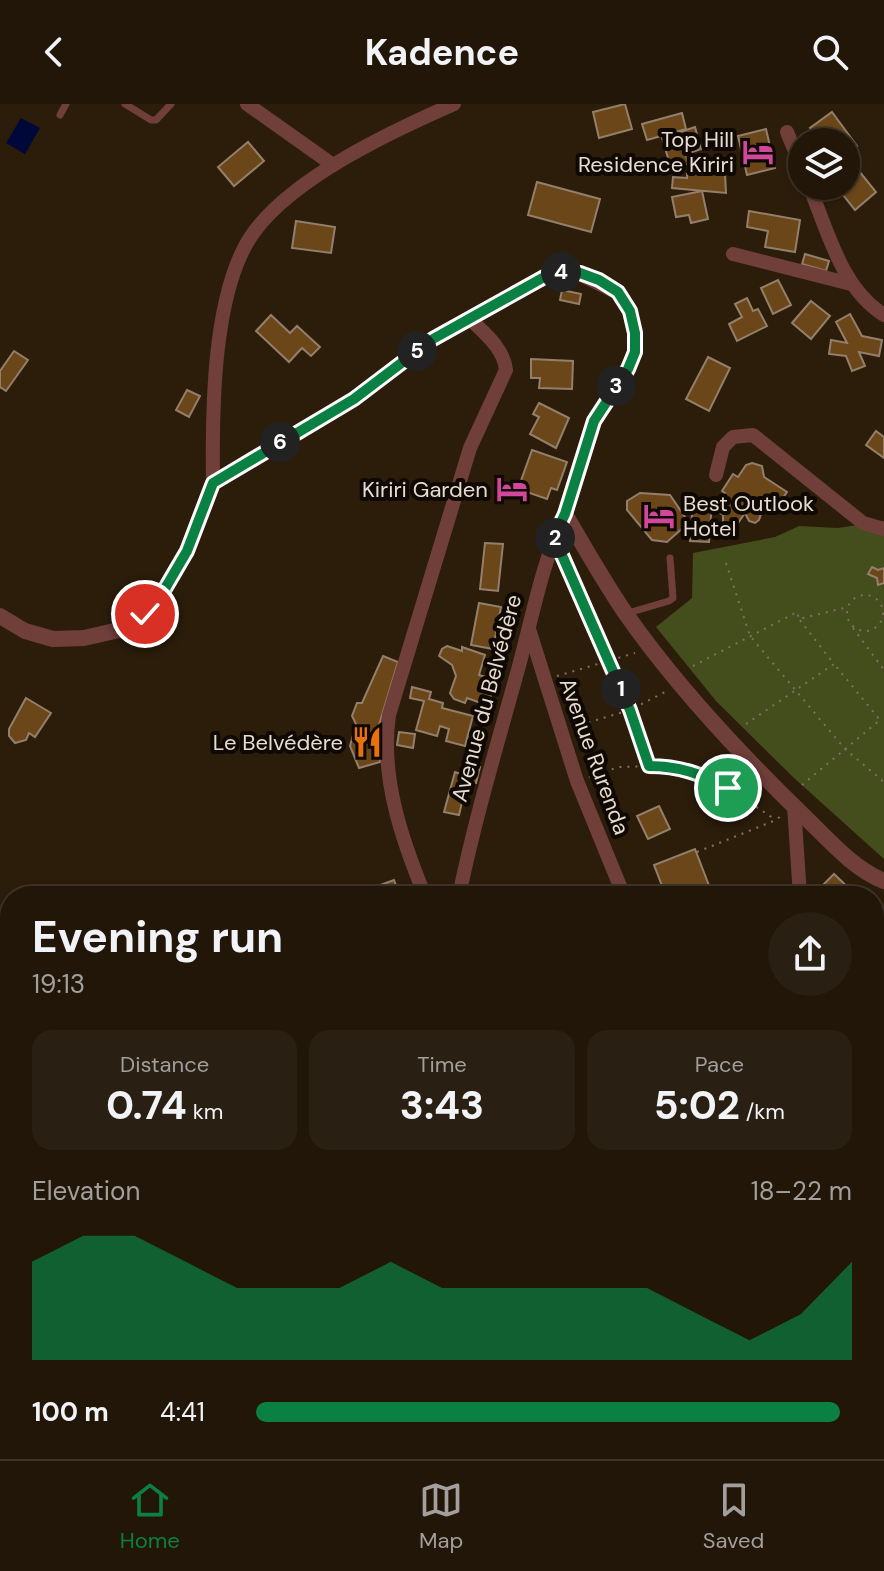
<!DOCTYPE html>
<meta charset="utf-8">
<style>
:root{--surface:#211608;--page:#291f12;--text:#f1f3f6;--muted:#a29f9c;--line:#3e3529;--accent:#0b8043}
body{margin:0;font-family:"DM Sans",sans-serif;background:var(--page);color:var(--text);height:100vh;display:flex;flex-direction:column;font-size:30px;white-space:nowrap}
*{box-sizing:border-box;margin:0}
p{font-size:26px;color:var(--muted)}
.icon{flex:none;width:44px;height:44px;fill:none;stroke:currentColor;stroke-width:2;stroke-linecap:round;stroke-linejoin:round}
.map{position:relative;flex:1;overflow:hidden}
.details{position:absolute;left:0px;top:782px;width:884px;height:574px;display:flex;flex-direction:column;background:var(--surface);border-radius:32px 32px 0 0;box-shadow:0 2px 6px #0004,0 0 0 2px var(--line)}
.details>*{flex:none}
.fabs{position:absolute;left:788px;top:24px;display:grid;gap:16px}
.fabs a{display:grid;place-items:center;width:72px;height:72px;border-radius:50%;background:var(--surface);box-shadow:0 2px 6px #0004,0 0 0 2px var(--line);font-size:40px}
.pin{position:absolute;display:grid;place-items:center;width:68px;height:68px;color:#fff;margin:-34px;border:4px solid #fff;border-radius:50%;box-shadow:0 2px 8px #0007}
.km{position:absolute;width:40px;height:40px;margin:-20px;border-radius:50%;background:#222;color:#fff;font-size:22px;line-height:40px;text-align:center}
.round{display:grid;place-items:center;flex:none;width:84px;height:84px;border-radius:42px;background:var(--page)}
.headline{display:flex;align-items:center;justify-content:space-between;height:136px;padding:0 32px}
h1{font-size:44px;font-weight:700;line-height:60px}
.figures{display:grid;grid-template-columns:repeat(3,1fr);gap:12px;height:136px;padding:8px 32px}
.figures div{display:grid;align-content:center;border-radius:20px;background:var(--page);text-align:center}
.figures b{font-size:40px;font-weight:700}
.figures small{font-size:22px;font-weight:400}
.figures p{font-size:22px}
.chart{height:224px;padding:16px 32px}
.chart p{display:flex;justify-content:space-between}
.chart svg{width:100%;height:144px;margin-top:8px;fill:var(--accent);opacity:.7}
ul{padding:0 32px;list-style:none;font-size:26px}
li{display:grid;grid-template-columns:128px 96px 1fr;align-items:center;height:60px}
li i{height:20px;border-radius:10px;background:var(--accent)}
header{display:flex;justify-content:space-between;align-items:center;height:104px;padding:0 32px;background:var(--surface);font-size:36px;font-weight:700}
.menu{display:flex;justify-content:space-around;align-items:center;height:112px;border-top:2px solid var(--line);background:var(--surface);font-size:22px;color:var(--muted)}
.menu a{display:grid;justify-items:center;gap:4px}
.menu .on{color:var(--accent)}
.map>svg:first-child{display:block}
.green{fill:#444d1c}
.water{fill:#000739}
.building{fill:#6a4619;stroke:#937f6b;stroke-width:2}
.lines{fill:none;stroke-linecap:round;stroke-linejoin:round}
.path{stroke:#7f7162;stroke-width:2;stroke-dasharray:2 6;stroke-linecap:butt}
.service{stroke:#713f3a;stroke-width:7}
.minor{stroke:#713f3a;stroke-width:14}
.tertiary{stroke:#713f3a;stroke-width:16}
.route-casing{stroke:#fff;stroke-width:16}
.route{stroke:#0b8043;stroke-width:10}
.labels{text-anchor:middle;stroke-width:8;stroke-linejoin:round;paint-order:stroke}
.poi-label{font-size:22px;fill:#e7dcd1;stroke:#0f0803;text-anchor:end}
.street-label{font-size:22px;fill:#e7dcd1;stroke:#0f0803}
</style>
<header><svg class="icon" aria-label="back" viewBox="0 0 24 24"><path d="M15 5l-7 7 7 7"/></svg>Kadence<svg class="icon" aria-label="search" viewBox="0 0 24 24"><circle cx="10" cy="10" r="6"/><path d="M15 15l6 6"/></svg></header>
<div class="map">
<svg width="884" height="1355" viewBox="0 0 884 1355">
<rect width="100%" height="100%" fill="#2c1d0b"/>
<path class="green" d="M 884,417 L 884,755 L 794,674 L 716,597 L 656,523 L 692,494 L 693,449 L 775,433 L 799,422 L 838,424 Z"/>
<path class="water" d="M 21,14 L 40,24 L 25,50 L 6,39 Z"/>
<g class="building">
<path d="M 625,0 L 632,25 L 599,34 L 593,8 Z"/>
<path d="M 832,8 L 857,42 L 846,50 L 846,38 L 821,38 L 810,24 Z"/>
<path d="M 682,9 L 686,25 L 647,36 L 642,20 Z"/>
<path d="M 695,23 L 701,45 L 686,50 L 688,60 L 671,64 L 662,34 Z"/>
<path d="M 766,25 L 775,64 L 747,71 L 738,32 Z"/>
<path d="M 248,38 L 264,57 L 234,82 L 218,63 Z"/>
<path d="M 855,62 L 876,88 L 855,106 L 836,82 L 846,82 L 846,69 Z"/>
<path d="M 725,69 L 726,89 L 672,84 L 673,73 L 687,74 L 687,70 Z"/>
<path d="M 537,78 L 600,95 L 591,128 L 528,111 Z"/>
<path d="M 702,87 L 708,115 L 691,119 L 689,111 L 676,113 L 672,93 Z"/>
<path d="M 749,107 L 800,116 L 795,148 L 765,143 L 768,127 L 747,123 Z"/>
<path d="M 296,117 L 335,123 L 331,149 L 292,144 Z"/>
<path d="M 805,150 L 829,157 L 826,167 L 802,160 Z"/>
<path d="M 778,176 L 791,201 L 773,210 L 761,184 Z"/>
<path d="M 562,186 L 581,190 L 579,200 L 560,196 Z"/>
<path d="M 747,194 L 753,207 L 758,205 L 767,222 L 737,237 L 729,220 L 742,213 L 735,200 Z"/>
<path d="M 811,197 L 830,212 L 811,235 L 792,219 Z"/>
<path d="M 850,210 L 862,232 L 882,236 L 879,252 L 859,248 L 865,262 L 852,267 L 846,252 L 829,250 L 831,236 L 847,239 L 836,218 Z"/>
<path d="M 271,211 L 290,229 L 297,222 L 320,243 L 311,252 L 302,244 L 289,258 L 256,227 Z"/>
<path d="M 14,247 L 28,256 L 6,287 L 0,283 L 0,267 Z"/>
<path d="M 708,253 L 730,264 L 709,307 L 686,295 Z"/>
<path d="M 531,255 L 573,257 L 572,285 L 539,284 L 540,274 L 531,274 Z"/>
<path d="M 187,286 L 200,292 L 189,313 L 176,306 Z"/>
<path d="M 539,299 L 569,314 L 556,344 L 530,330 L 539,313 L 533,310 Z"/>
<path d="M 876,327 L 884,333 L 884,354 L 866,341 Z"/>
<path d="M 532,346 L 567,358 L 557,386 L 551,384 L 547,395 L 518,385 Z"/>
<path d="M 752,359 L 762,362 L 764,373 L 787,388 L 774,407 L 764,401 L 759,416 L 755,419 L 749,417 L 745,409 L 736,422 L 726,423 L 723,421 L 723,411 L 715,406 L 725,389 L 722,387 L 733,370 L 738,373 L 746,361 Z"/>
<path d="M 640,389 L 670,391 L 687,416 L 684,423 L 667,438 L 652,436 L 627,406 L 627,397 Z"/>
<path d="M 693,397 L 712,399 L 709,438 L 690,437 Z"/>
<path d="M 485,439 L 503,440 L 498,487 L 480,485 Z"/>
<path d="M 872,463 L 878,466 L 884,464 L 884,479 L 878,481 L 877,474 L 868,470 Z"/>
<path d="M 479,499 L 501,503 L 493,545 L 471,541 Z"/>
<path d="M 447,542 L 462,547 L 462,543 L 485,551 L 479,571 L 496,576 L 491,592 L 484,595 L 481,599 L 467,594 L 465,599 L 454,595 L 450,589 L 456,572 L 452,561 L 439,552 L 442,545 Z"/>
<path d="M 383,552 L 398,558 L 379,621 L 380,658 L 359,664 L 350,642 L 356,620 L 352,612 L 357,599 L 362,599 Z"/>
<path d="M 412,583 L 431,588 L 429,595 L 443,599 L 442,604 L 473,612 L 465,642 L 446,637 L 449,625 L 440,622 L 437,632 L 416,626 L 424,597 L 410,594 Z"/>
<path d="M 26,594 L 51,609 L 35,633 L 29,629 L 26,636 L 15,639 L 9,632 L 9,625 Z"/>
<path d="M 399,628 L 415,630 L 413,644 L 397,641 Z"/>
<path d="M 464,659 L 480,663 L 476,679 L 467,677 L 459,711 L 444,708 L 455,668 L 461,670 Z"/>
<path d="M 659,702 L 670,725 L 648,735 L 637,712 Z"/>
<path d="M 695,745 L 713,792 L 666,792 L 654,761 Z"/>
<path d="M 834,770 L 854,789 L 853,792 L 832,792 L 822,782 Z"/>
<path d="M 394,776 L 400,792 L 377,792 L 375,783 Z"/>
<path d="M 884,833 L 884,865 L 878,867 L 874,836 Z"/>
<path d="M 874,1153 L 884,1161 L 882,1174 L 884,1176 L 884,1201 L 874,1193 Z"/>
<path d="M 8,1178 L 10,1179 L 10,1212 L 3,1209 L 7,1202 L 0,1199 Z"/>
<path d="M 10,1324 L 10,1346 L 30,1346 L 31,1354 L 8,1355 L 3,1325 Z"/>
<path d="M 416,1346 L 446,1346 L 448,1348 L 439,1355 L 430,1355 L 426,1349 L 421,1353 Z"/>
<path d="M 501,1346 L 526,1346 L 533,1355 L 508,1355 Z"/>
<path d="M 749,1346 L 771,1346 L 766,1355 L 752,1355 L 746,1352 Z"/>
</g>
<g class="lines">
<g class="path">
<path d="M 563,452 L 630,606 L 649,662 C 702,662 733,688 776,716"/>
<path d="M 726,459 L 750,532 L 845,645 L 884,678"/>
<circle cx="865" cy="509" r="18"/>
<path d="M 853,524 L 884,566"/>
<path d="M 693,562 L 797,508 L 799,515 L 848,503"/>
<path d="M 557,572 L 635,549"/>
<path d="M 746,620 L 834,560 L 799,515"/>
<path d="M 573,623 L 630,606 L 667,587"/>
<path d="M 589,673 L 619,663 L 649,662"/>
<path d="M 802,681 L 880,616 L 834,560"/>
<path d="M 697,748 L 776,716 L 783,710"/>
</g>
<g class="service">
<path d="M 125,0 L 151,16 L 156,16 L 171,0"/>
<path d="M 60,11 L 66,0"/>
<path d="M 628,509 L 669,497 L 673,494 L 670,454"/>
</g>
<g class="minor">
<path d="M 247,0 L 333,61"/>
<path d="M 787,28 L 802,64"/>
<path d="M 809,82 C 828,127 841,184 884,211"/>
<path d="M 733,150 L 851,180"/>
<path d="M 716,371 L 723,343 L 733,333 L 753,331 L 863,419 L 884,425"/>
<path d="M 213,379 C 212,309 212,185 254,128 C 294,73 392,27 454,0"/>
<path d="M 529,525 L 577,677 L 624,792"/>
<path d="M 794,702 L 800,792"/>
<path d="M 425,792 C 402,736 380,673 389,611 L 470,344 L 506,266 C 504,244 484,229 469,214"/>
<path d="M 459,792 C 475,714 498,638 519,562 C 533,510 542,459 565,410"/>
<path d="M 874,1045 L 884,1094"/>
<path d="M 874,1245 L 880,1252"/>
<path d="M 64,1346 L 67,1355"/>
<path d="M 251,1346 L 259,1355"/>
<path d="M 468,1346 L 474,1355"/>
<path d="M 649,1346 L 654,1355"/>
</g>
<path class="tertiary" d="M 0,512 L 25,527 L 53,535 L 84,534 L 119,526 L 145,510 L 163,488 L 187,447 L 213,379 L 354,295 L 433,235 L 546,172 L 561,168 L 580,169 L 618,188 L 630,207 L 635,229 L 635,248 L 628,265 L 594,317 L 565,410 C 585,444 604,478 626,510 C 677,583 740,650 804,712 C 827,734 853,765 884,777"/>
</g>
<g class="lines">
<defs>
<path id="route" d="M 145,510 L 163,488 L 187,447 L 213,379 L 354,295 L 433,235 L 546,172 L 561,168 L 580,169 L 599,176 L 618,188 L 630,207 L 635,229 L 635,248 L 628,265 L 594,317 L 565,410 L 554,433 L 630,606 L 649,662 C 680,662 701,670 728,684"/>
</defs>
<use href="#route" class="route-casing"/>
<use href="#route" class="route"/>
</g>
<defs>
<symbol id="hotel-bare" viewBox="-9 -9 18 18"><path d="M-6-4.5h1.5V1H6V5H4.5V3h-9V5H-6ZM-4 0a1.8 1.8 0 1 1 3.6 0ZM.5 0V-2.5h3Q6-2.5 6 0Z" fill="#d1479c" stroke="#0f0803" stroke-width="2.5" paint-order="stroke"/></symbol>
<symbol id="restaurant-bare" viewBox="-9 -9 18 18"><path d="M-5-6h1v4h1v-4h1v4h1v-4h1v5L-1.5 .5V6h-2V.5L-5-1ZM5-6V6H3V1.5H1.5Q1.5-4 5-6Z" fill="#e8710a" stroke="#0f0803" stroke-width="2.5" paint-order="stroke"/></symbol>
</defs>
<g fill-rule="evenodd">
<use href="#hotel-bare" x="736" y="26" width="44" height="44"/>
<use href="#hotel-bare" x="490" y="363" width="44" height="44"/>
<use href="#hotel-bare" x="637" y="390" width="44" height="44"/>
<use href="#restaurant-bare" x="345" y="616" width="44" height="44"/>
</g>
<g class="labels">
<g class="poi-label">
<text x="734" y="43">Top Hill<tspan x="734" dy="25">Residence Kiriri</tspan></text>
<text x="488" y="393">Kiriri Garden</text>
<text x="683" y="407" text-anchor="start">Best Outlook<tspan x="683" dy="25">Hotel</tspan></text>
<text x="343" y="646">Le Belvédère</text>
</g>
<g class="street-label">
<text transform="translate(486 594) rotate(-75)" y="8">Avenue du Belvédère</text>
<text transform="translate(595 652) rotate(70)" y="8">Avenue Rurenda</text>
</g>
</g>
</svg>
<div class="fabs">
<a><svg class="icon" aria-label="layers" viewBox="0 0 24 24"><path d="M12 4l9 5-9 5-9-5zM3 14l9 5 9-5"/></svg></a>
</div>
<div class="pin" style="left:728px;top:684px;background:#1e9e55"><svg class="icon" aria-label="arrive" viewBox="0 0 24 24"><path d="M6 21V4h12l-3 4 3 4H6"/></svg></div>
<div class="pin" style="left:145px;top:510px;background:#d93025"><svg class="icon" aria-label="check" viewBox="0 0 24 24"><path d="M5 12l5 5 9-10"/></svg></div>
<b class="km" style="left:621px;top:585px">1</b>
<b class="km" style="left:555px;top:434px">2</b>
<b class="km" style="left:616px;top:282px">3</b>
<b class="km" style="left:561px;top:168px">4</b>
<b class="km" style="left:417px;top:247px">5</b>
<b class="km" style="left:280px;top:338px">6</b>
<section class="details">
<div class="headline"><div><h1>Evening run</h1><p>19:13</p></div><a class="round"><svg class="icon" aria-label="share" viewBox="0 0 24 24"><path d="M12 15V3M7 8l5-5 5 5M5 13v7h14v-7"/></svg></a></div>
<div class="figures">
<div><p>Distance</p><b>0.74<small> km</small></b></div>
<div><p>Time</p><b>3:43</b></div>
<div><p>Pace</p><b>5:02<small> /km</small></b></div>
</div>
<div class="chart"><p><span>Elevation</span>18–22 m</p>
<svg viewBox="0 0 160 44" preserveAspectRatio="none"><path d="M0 44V14L10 6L20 6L30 14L40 22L50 22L60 22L70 14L80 22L90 22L100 22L110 22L120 22L130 30L140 38L150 30L160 14V44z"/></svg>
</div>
<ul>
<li><b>100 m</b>4:41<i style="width:98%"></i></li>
</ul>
</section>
</div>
<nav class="menu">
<a class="on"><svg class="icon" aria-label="home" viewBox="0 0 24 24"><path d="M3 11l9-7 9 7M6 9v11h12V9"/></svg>Home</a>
<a><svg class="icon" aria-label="map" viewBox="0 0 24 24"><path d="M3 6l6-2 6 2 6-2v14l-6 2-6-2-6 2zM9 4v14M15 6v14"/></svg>Map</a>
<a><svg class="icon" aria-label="saved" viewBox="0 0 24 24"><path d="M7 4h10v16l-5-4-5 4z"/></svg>Saved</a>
</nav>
